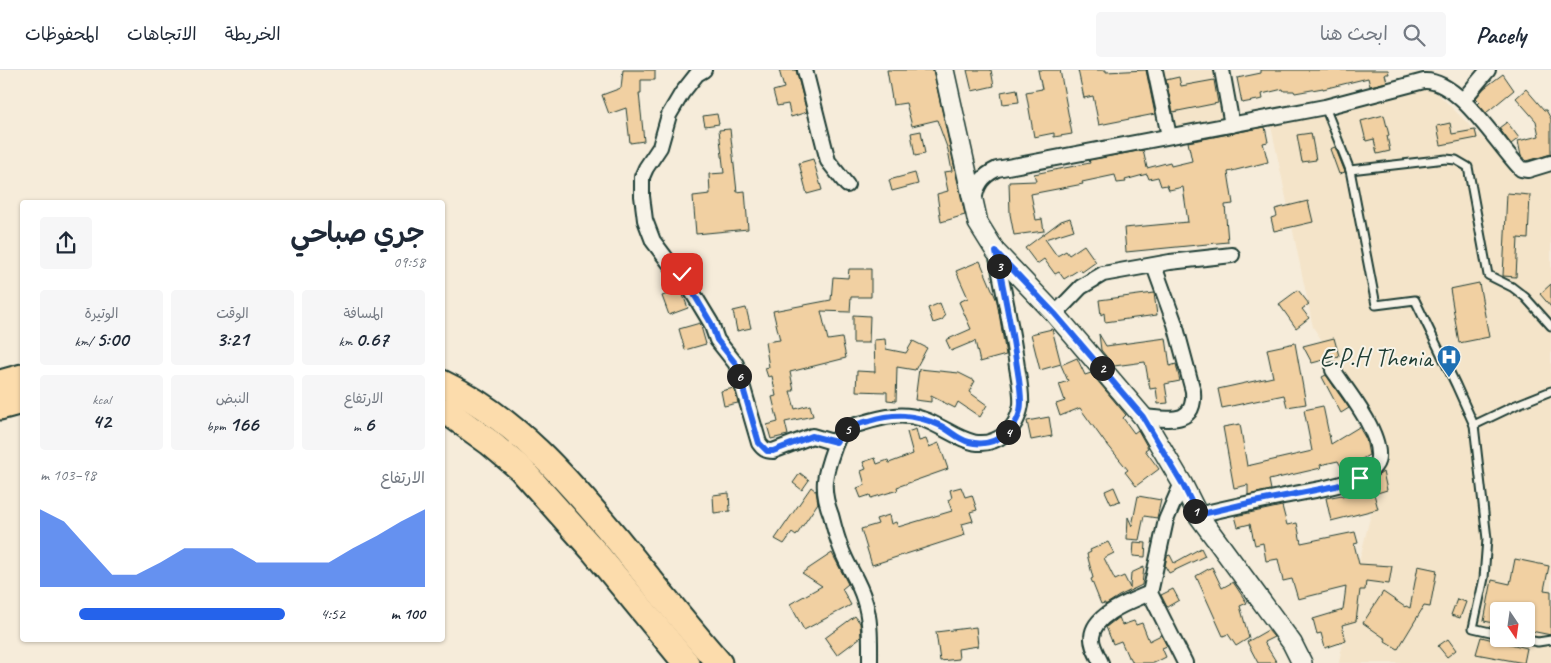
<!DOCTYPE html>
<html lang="ar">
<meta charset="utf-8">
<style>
:root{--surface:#fff;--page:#f6f6f7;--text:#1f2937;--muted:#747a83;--line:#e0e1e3;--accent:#2563eb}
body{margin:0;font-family:Caveat,"Playpen Sans Arabic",sans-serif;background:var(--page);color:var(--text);direction:rtl;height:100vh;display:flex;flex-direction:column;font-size:19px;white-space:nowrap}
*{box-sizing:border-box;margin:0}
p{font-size:16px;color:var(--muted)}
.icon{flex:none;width:28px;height:28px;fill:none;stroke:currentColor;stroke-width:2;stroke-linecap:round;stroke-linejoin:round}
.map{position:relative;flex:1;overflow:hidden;direction:ltr}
.panel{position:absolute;left:20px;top:130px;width:425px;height:442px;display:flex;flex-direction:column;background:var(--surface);border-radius:5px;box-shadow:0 1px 4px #0004;direction:rtl}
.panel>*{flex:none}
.needle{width:32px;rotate:167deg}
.tools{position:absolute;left:1490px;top:532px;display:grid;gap:10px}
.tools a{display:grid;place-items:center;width:45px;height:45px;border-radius:5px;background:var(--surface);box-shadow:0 1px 4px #0004;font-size:25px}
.pin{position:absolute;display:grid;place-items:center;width:42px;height:42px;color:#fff;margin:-21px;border-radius:10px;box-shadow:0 2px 8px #0006}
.km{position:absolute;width:25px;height:25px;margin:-12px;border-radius:50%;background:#222;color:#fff;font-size:14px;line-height:25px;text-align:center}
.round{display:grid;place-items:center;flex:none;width:52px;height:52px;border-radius:5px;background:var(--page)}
.head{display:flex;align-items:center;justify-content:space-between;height:85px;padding:0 20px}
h1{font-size:28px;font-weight:600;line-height:38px}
.metrics{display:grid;grid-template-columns:repeat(3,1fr);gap:8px;height:85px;padding:5px 20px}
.metrics div{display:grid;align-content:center;border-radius:5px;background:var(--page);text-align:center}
.metrics b{font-size:21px;font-weight:600}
.metrics small{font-size:14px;font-weight:400}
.metrics p{font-size:14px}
.chart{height:140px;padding:10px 20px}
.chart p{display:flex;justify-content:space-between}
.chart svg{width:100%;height:90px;margin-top:5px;fill:var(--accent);opacity:.7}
ul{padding:0 20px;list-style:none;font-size:16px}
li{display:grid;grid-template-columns:80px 60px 1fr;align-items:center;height:38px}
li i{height:12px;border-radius:6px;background:var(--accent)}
header{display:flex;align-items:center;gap:30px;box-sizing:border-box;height:70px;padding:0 25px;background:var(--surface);border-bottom:1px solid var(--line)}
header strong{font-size:24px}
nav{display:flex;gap:28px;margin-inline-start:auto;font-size:18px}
.search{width:350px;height:45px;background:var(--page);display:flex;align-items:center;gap:12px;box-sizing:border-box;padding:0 18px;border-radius:5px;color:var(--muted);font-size:19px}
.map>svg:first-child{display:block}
.built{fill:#f4e4c9;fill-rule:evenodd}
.building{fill:#f1d0a2;stroke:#1f3d34}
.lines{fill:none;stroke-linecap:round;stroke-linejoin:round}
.lane-casing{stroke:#1f3d34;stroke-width:11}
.street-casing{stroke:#1f3d34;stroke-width:18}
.secondary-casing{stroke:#1f3d34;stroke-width:22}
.highway-casing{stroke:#1f3d34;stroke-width:29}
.lane{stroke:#f7f3e8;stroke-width:7}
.street{stroke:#f7f3e8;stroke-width:14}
.secondary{stroke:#f7f3e8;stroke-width:19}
.highway{stroke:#fcdcac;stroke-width:25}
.route-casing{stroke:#fff;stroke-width:10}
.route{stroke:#2563eb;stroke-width:6}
.labels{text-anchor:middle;stroke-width:4;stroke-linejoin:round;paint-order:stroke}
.poi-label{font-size:25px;fill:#1f3d34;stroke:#f7f3e8;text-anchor:end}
</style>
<header>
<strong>Pacely</strong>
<div class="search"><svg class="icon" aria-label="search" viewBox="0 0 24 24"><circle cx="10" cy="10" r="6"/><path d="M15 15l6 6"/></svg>ابحث هنا</div>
<nav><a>الخريطة</a><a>الاتجاهات</a><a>المحفوظات</a></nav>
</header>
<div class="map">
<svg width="1551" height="593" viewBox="0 0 1551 593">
<rect width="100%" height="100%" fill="#f6ecda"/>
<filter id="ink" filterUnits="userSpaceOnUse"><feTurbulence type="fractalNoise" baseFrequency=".02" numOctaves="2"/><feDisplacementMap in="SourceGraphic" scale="10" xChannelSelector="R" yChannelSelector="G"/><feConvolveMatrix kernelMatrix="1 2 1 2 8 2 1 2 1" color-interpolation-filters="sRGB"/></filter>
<g filter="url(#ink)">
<g class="built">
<path d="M 1154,0 L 1218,0 L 1227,47 L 1166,60 Z"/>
<path d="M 1431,17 L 1520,105 L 1551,98 L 1551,593 L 1339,593 L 1350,528 L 1380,408 L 1381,359 L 1313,257 L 1270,51 ZM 1499,541 L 1526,541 L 1526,569 L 1499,569 Z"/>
</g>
<g class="building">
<path d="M 623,0 L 655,0 L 655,10 L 641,10 L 641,23 L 639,23 L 644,71 L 630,73 L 626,38 L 609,44 L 602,25 L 621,18 Z"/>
<path d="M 779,0 L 796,0 L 807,42 L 791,47 L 788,34 L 777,36 L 773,21 L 784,18 Z"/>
<path d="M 887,0 L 933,0 L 965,145 L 941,152 L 937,124 L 948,121 L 944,102 L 952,101 L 948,80 L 937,50 L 912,56 L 906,33 L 893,35 Z"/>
<path d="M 967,0 L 991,0 L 994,16 L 972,21 Z"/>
<path d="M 1038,0 L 1060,0 L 1072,64 L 1054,67 L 1054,63 L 1034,67 L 1026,22 L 1042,19 Z"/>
<path d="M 1078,0 L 1106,0 L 1106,2 L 1146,0 L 1155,44 L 1099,55 L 1093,26 L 1084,28 Z"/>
<path d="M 1261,0 L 1388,0 L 1389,4 L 1385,4 L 1387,12 L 1370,16 L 1368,8 L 1323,19 L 1323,18 L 1295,23 L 1294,21 L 1284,21 L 1283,19 L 1262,24 L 1263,29 L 1242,33 L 1237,8 L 1261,3 Z"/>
<path d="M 1503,4 L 1514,20 L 1486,43 L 1478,34 L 1480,32 L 1476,28 L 1483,19 Z"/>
<path d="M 1179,7 L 1181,16 L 1214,10 L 1218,33 L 1173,42 L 1166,10 Z"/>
<path d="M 1017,19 L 1019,32 L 1003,34 L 1001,22 Z"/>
<path d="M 1526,19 L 1544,40 L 1546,40 L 1551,49 L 1551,84 L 1527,91 L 1521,86 L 1518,71 L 1539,66 L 1536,51 L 1516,28 Z"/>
<path d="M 717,44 L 719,54 L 705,56 L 703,46 Z"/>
<path d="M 1384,45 L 1389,65 L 1387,66 L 1390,81 L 1377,84 L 1374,69 L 1366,71 L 1361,51 Z"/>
<path d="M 1507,52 L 1519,68 L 1511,74 L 1499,58 Z"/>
<path d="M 1450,53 L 1452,64 L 1475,60 L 1477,68 L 1441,75 L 1437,56 Z"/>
<path d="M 1265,57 L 1268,72 L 1263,73 L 1268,92 L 1228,102 L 1233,134 L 1225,135 L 1228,172 L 1126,182 L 1124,158 L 1188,152 L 1183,117 L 1169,120 L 1167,115 L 1161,116 L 1158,107 L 1149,109 L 1147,104 L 1125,110 L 1126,112 L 1117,113 L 1115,105 L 1082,112 L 1083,114 L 1031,124 L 1036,150 L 1042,149 L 1044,161 L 1014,165 L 1010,144 L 1009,112 L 1036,111 L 1034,104 L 1090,93 L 1089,90 L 1143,80 L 1147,98 L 1170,92 L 1171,96 L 1192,91 L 1188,72 Z"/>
<path d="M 730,59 L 737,122 L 745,121 L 748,159 L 696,164 L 693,126 L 710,124 L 709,104 L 724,103 L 719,60 Z"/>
<path d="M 921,61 L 925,84 L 915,86 L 911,63 Z"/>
<path d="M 1311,63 L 1316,90 L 1302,92 L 1297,65 Z"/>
<path d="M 1335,77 L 1345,102 L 1339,104 L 1330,79 Z"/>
<path d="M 813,89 L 822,120 L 807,124 L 799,93 Z"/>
<path d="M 915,103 L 918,114 L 892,121 L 889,110 Z"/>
<path d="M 1507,123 L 1530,125 L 1528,169 L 1518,168 L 1516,207 L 1503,206 Z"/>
<path d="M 1308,131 L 1313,152 L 1274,161 L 1271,148 L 1277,146 L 1275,139 Z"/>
<path d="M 1070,148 L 1074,160 L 1045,169 L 1057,186 L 1066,181 L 1069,185 L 1084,175 L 1096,192 L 1082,202 L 1080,199 L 1064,209 L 1059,202 L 1055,204 L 1044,189 L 1037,194 L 1025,178 L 1061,151 Z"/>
<path d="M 980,191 L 997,231 L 1006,285 L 980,292 L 975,271 L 951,281 L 946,270 L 971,259 L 959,232 L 968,228 L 956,201 Z"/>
<path d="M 849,199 L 871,199 L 871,227 L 851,227 L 850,242 L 821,241 L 828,270 L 842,268 L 846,288 L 790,302 L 794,321 L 790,321 L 795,339 L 810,335 L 813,346 L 785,352 L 788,365 L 771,369 L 767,355 L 778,352 L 772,327 L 776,326 L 772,306 L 768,307 L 765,298 L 769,297 L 765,272 L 780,270 L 773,241 L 831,230 L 833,207 L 848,208 Z"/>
<path d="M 1479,213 L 1489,267 L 1459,273 L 1450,219 Z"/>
<path d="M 1551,214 L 1551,237 L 1540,224 Z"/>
<path d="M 681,220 L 688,238 L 669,245 L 662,226 Z"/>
<path d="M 1298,220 L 1309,234 L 1302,239 L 1309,248 L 1296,258 L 1279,234 Z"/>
<path d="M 1154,223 L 1157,245 L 1105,252 L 1104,243 L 1101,245 L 1099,230 Z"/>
<path d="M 940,233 L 945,246 L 942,250 L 933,253 L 928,238 Z"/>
<path d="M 746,238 L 751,258 L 737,261 L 733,241 Z"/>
<path d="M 853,245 L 870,246 L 869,273 L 853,273 Z"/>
<path d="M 700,253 L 706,274 L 685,280 L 679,259 Z"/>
<path d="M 1052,259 L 1061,294 L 1040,300 L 1031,264 Z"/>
<path d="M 1099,264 L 1106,276 L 1166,268 L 1170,296 L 1176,294 L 1180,311 L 1165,314 L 1168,333 L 1158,334 L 1156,318 L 1150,319 L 1145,292 L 1114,296 L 1101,280 Z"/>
<path d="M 1334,268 L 1339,286 L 1312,293 L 1303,276 Z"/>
<path d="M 885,269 L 886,279 L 906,283 L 913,271 L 927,278 L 915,300 L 897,297 L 896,331 L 887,330 L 887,322 L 856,321 L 857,301 L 875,302 L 874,270 Z"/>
<path d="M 1295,273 L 1306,334 L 1287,337 L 1284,325 L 1222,338 L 1218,319 L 1273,307 L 1267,279 Z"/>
<path d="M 1077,288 L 1085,305 L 1091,303 L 1126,345 L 1123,348 L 1134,363 L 1138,360 L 1148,378 L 1145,380 L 1159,399 L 1136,416 L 1125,402 L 1128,400 L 1107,374 L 1106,374 L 1080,338 L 1060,346 L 1056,334 L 1065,331 L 1059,314 L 1068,311 L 1061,295 Z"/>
<path d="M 919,299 L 959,303 L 975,311 L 969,322 L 987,335 L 980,347 L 958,332 L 955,338 L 931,326 L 931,332 L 915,330 Z"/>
<path d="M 1326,305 L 1339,324 L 1349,338 L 1341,343 L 1322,307 Z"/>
<path d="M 734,318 L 738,333 L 724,336 L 721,321 Z"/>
<path d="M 1323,336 L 1331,374 L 1359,357 L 1366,369 L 1369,385 L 1343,400 L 1338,391 L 1320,395 L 1321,398 L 1269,410 L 1271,420 L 1248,425 L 1248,415 L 1234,418 L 1223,357 L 1240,354 L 1247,396 L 1312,381 L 1304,340 Z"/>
<path d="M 1049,347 L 1052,366 L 1031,370 L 1027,351 Z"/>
<path d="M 916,359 L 919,371 L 926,369 L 929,377 L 939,373 L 948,399 L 897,417 L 898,420 L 871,428 L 870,425 L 861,428 L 857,418 L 865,415 L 861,401 L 866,399 L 863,392 L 875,388 L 877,394 L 888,390 L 889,393 L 913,384 L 907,362 Z"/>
<path d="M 1383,402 L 1387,420 L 1374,424 L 1378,439 L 1331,451 L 1326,428 L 1342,425 L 1342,426 L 1371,419 L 1369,412 Z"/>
<path d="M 800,403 L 809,410 L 802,420 L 793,413 Z"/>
<path d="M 811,417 L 816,421 L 818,433 L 796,466 L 792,463 L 784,474 L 775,469 Z"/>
<path d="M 961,417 L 965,427 L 972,425 L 977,440 L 970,442 L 973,451 L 962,454 L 965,465 L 872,495 L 861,459 L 878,454 L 876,449 L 889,445 L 891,454 L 896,452 L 898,457 L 952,441 L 948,430 L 952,428 L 950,420 Z"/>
<path d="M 1114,417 L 1120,431 L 1111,434 L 1105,421 Z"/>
<path d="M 729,423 L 730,441 L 714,443 L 713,425 Z"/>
<path d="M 1138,426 L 1161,430 L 1157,448 L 1144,446 L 1139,470 L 1127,469 L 1128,447 L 1132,456 Z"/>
<path d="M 1282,436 L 1287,455 L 1297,453 L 1301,473 L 1355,462 L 1358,473 L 1354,474 L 1359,494 L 1392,496 L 1389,514 L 1366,511 L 1365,520 L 1360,520 L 1356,551 L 1342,555 L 1346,571 L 1325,578 L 1321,563 L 1317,564 L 1313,549 L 1343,540 L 1346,517 L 1298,529 L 1292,509 L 1283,511 L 1278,489 L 1266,491 L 1263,473 L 1255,475 L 1250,454 L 1238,457 L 1235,446 Z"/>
<path d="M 1108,472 L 1114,483 L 1104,488 L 1115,510 L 1124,506 L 1130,518 L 1131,503 L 1144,497 L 1142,515 L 1119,526 L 1105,535 L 1105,533 L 1101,534 L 1091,509 L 1093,508 L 1087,484 L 1091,482 L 1090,480 Z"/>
<path d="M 1134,472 L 1146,473 L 1145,487 L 1133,486 Z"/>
<path d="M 1201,478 L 1205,486 L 1169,503 L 1165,496 L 1167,486 L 1170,485 L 1174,493 Z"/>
<path d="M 832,483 L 848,514 L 842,519 L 851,535 L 804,560 L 790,534 L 822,516 L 802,503 Z"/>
<path d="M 1515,489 L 1549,496 L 1544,520 L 1551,521 L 1551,565 L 1526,560 L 1526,541 L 1499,541 L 1499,554 L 1484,551 L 1492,510 L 1510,514 Z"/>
<path d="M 1418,496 L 1437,500 L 1430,537 L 1424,536 L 1398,579 L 1385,571 L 1386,569 L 1363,553 L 1383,522 L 1405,537 L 1406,536 L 1410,538 Z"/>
<path d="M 1212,497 L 1222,518 L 1233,512 L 1247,533 L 1240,536 L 1249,568 L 1236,576 L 1228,564 L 1223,566 L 1196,506 Z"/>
<path d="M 1173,519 L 1179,530 L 1167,537 L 1161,525 Z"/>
<path d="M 1457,529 L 1466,532 L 1460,548 L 1451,545 Z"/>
<path d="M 855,546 L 860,553 L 861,567 L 837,585 L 825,568 Z"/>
<path d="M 1119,547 L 1122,555 L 1134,551 L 1136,555 L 1142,553 L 1149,571 L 1161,565 L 1167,576 L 1162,578 L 1166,587 L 1154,593 L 1133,593 L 1130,587 L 1128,587 L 1121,571 L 1113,574 L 1106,557 Z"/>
<path d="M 976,557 L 978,576 L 958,579 L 959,589 L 940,591 L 936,562 Z"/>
<path d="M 1268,560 L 1274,567 L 1264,572 L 1277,593 L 1258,593 L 1247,572 Z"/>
<path d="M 1481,567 L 1527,578 L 1524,593 L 1476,584 Z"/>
<path d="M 1448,569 L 1456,580 L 1447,587 L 1438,576 Z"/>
</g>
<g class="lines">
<defs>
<g id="lane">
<path d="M 1325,37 L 1350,100 L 1446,89 L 1456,90 L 1468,97 L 1488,205 L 1512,217 L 1525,227 L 1551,256"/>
<path d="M 1350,100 L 1376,235 L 1415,230 L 1456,315 L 1474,355 L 1487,469 L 1484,508 L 1473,558 L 1499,564"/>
<path d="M 1474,355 L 1516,335 L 1551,321"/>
<path d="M 1522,569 L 1538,572 L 1551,570"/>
</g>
<g id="street">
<path d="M 704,0 L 697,4 L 682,23 L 669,45 L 660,77 L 646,98 L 642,107 L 642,126 L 645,150 L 653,171 L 671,195 L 682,205 L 711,253 L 717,270 L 736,294 L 759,373 C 763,379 766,381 773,381 L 812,366 L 836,373"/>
<path d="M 805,0 L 828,91 L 847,115"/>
<path d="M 1155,0 L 1169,66"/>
<path d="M 1222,0 L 1232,55"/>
<path d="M 1463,30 L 1488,0"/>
<path d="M 974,132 C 976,115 982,106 997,99 L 1325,37 L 1424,11 C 1459,9 1498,76 1521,99 L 1528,100 L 1551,93"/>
<path d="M 1055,244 L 1081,217 L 1103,204 L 1170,192 L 1232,185"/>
<path d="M 1143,347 C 1168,349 1196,356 1193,321 L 1175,254 L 1154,196"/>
<path d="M 1182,413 L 1166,450 L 1150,523 L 1185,593"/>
<path d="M 1198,445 C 1226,438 1255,432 1284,426 C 1309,421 1334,418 1358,408 C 1366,405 1378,397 1378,387 C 1380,361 1348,322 1333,300"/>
<path d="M 870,593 C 870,572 871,550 864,529 C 859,512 848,497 842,481 C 837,469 834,457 831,445 C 827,435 824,422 825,411 C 826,399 831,386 835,375 C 839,362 850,356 863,353 C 883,347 902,342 922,349 C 951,358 974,388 1005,364 C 1015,357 1019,346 1021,335 C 1022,323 1019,309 1017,297 C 1012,258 1003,220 996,182"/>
<path d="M 1101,593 C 1098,586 1091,575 1092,567 C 1093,544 1132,531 1150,523"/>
</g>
<path id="secondary" d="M 944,0 L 978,153 L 996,182 L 1055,244 L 1143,347 L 1182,413 L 1198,445 L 1292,573 L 1302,593"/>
<g id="highway">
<path d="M 0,313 L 22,307"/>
<path d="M 442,313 C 514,347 567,409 617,469 C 651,511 684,553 719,593"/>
<path d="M 0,337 L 22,331"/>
<path d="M 442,340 L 453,346 L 489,372 L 521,399 L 594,481 L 686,593"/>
</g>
</defs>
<use href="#lane" class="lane-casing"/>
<use href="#street" class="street-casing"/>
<use href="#secondary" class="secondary-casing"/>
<use href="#highway" class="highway-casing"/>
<use href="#lane" class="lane"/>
<use href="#street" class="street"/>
<use href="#secondary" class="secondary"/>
<use href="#highway" class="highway"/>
</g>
</g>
<g class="lines" filter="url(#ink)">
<defs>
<path id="route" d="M 682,204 L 711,253 L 717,270 L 736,294 L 759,373 L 767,381 L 773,381 L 812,366 L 836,372 C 838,369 841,363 844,360 C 851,356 861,353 869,351 C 895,343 914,344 939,355 C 950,360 957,369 969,372 C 995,379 1021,358 1021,332 C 1021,318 1018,304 1016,290 C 1011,254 1003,218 996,182 L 1055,244 L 1143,347 L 1182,413 L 1198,445 L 1249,433 L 1336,416 L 1360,408"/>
</defs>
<use href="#route" class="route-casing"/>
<use href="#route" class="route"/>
</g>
<defs>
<symbol id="hospital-pin" viewBox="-11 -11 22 30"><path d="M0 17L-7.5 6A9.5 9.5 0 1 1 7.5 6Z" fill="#1f6fb2" stroke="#f7f3e8"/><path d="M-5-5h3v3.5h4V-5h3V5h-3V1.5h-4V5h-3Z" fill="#fff"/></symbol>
</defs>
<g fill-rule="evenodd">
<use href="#hospital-pin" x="1435" y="273" width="28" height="38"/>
</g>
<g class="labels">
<g class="poi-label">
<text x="1432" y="296">E.P.H Thenia</text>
</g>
</g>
</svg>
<div class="tools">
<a><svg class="needle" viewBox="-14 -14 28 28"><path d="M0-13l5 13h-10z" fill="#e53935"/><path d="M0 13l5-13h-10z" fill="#747a83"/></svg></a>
</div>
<div class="pin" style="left:1360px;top:408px;background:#1e9e55"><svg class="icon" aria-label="arrive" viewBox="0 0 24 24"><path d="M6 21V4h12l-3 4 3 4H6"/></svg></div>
<div class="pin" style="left:682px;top:204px;background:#d93025"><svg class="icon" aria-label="check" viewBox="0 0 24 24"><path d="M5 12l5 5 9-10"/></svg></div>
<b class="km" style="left:1195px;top:441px">1</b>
<b class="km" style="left:1102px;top:298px">2</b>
<b class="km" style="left:999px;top:196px">3</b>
<b class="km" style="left:1008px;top:362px">4</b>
<b class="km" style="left:847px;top:359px">5</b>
<b class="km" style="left:739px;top:306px">6</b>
<section class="panel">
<div class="head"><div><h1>جري صباحي</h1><p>09:58</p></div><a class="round"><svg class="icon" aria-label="share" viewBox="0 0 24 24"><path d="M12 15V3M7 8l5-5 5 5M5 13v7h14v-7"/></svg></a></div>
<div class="metrics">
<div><p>المسافة</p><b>0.67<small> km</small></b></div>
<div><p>الوقت</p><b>3:21</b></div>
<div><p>الوتيرة</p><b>5:00<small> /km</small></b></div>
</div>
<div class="metrics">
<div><p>الارتفاع</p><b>6<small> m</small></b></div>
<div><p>النبض</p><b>166<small> bpm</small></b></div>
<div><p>kcal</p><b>42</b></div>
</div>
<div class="chart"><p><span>الارتفاع</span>98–103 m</p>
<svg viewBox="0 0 160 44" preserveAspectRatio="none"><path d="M0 44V6L10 12L20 25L30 38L40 38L50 32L60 25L70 25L80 25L90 32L100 32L110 32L120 32L130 25L140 19L150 12L160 6V44z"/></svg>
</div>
<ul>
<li><b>100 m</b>4:52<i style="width:84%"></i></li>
</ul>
</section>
</div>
